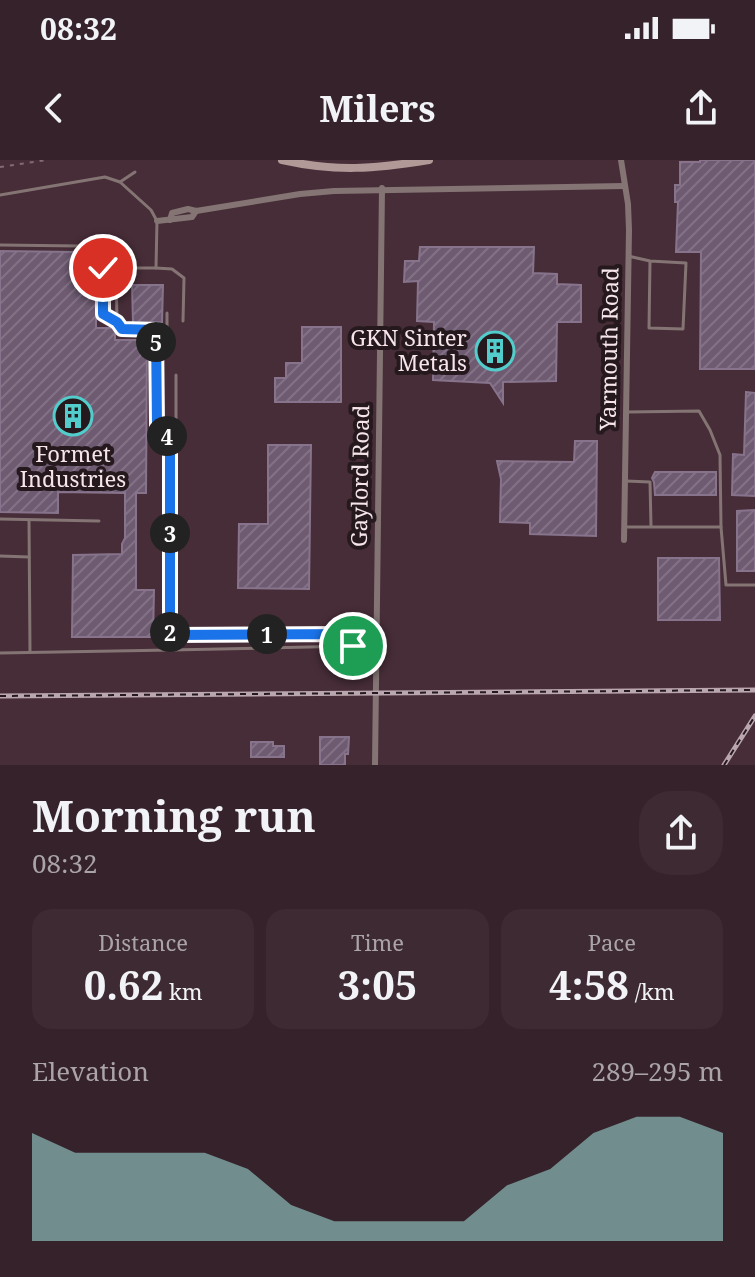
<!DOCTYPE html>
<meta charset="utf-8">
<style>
:root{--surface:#35222a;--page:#3d2a32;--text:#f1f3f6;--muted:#aaa4a8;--accent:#8bbbb9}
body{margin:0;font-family:"Noto Serif",serif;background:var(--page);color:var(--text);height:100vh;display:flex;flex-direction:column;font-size:30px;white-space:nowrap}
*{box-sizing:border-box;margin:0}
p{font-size:26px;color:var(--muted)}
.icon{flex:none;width:44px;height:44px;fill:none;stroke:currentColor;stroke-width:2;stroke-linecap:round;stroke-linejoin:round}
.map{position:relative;height:605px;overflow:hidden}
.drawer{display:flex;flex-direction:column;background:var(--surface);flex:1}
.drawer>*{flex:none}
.pin{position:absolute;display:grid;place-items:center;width:68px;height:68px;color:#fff;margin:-34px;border:4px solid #fff;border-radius:50%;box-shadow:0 2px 8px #0007}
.km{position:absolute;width:40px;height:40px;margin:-20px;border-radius:50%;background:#222;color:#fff;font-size:22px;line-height:40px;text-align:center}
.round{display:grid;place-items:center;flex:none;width:84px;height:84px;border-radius:32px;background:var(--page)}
.headline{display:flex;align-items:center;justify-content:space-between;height:136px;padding:0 32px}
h1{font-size:44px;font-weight:700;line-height:60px}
.metrics{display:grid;grid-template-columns:repeat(3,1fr);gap:12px;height:136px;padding:8px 32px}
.metrics div{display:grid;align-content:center;border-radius:20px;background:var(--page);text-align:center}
.metrics b{font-size:40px;font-weight:700}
.metrics small{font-size:22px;font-weight:400}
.metrics p{font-size:22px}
.chart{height:224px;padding:16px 32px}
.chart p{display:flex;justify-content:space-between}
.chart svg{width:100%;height:144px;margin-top:8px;fill:var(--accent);opacity:.7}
.status{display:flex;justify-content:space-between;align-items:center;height:56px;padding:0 40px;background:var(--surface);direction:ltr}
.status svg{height:22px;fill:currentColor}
header{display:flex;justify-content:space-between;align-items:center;height:104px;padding:0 32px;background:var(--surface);font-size:36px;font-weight:700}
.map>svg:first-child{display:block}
.building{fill:url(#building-hatch);stroke:#87748c;stroke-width:2}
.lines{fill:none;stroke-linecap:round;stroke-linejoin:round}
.path{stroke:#826b75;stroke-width:2;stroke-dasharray:4 6;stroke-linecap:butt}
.lane{stroke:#847574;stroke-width:3}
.street{stroke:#847574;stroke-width:6}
.secondary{stroke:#b09997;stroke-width:8}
.rail-casing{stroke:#baa6ae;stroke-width:5}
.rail{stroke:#25191e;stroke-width:2;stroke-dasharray:6;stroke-linecap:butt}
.route-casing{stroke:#fff;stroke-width:16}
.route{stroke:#1a73e8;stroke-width:10}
.labels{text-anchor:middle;stroke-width:8;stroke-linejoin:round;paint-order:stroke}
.poi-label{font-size:22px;fill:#f7e5ec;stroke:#25191e;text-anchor:end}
.street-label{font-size:22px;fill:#f7e5ec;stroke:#25191e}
</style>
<div class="status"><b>08:32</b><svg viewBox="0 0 49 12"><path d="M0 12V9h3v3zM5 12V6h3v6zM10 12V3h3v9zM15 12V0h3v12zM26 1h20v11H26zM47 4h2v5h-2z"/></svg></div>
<header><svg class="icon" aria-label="back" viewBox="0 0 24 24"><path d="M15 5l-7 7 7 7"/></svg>Milers<svg class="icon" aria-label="share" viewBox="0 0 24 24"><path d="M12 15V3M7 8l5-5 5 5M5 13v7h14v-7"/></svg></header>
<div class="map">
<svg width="755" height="605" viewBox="0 0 755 605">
<defs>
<pattern id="building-hatch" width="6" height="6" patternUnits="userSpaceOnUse" patternTransform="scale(2)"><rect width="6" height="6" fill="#6e5b72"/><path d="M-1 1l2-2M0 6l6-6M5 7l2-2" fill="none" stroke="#837286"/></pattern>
</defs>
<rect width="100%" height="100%" fill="#472d38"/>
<g class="building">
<path d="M 700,0 L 755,0 L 755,209 L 700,209 L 701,92 L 676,92 L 678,42 L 675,42 L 675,25 L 680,25 L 680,2 L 700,2 Z"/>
<path d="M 420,87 L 534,87 L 533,113 L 557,114 L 557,124 L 581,125 L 581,162 L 557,162 L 556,221 L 503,222 L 503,243 L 490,223 L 433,220 L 434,162 L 417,161 L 418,121 L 404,122 L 405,101 L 419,101 Z"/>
<path d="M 0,91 L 76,92 L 75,115 L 96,117 L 96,168 L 115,168 L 115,180 L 147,180 L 146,333 L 136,333 L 136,430 L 154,430 L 153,477 L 72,477 L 73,395 L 122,394 L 122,384 L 125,378 L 125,333 L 58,332 L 58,353 L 0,352 Z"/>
<path d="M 132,125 L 163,125 L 162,162 L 133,163 Z"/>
<path d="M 302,167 L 341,167 L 341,242 L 275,242 L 275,218 L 286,218 L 286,203 L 302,203 Z"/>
<path d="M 746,232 L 755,233 L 755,336 L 732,335 L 733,294 L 744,295 Z"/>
<path d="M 575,281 L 597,281 L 596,376 L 530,374 L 530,363 L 500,362 L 501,319 L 497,301 L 574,302 Z"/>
<path d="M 268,285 L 311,285 L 309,429 L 238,428 L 239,364 L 268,364 Z"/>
<path d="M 655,312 L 716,312 L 716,335 L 655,335 L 654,322 L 652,318 Z"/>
<path d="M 755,350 L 755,411 L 737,411 L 737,351 Z"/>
<path d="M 658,398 L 719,398 L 720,460 L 658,460 Z"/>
<path d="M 320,577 L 349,577 L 348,594 L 345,594 L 345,605 L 320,605 Z"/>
<path d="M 251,582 L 273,582 L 273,586 L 284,586 L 284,597 L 251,597 Z"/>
</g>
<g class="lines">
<path class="path" d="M 0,7 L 47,0"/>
<g class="lane">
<path d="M 120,22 L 135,12"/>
<path d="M 0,35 L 105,17 L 120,22 L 151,50 L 157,61 L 156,108 L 82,108 L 82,90 L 80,86 L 0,85"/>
<path d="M 628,96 L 650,101 L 686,103 L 683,169 L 649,168 L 650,101"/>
<path d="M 116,108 L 117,162 L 122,169 L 167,170 L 167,153"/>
<path d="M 156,108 L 172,109 L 184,118 L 183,161"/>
<path d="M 103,109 L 103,154 L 117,162"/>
<path d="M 628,252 L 699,251 L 710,270 L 720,295 L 721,367"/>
<path d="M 170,279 L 176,268 L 176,215"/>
<path d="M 626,321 L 650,322 L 651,366"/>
<path d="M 0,359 L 99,361"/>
<path d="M 29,360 L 30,492"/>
<path d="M 624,367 L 721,367 L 726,425 L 755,425"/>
<path d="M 0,396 L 29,397"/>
<path d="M 171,490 L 353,486 L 353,474 L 172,475"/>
<path d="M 0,493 L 171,490 L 170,279 L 157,266 L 156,170"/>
</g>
<g class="street">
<path d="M 621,0 L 628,44 L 629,70 L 624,380"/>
<path d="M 170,60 L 172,53 L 188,49 L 196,51 L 300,34 L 334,31 L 624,26"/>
<path d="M 157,61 L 192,57 L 196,51"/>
<path d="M 375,605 L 382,28"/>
</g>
<path class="secondary" d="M 282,0 C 336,12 375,9 429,0"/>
<defs>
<g id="rail">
<path d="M 0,536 L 755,530"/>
<path d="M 724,605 L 755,556"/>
</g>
</defs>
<use href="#rail" class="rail-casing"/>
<use href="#rail" class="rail"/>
</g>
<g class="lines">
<defs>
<path id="route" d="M 103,108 L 103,154 L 117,162 L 122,169 L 156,170 L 157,266 L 170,279 L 170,475 L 353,474 L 353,486"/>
</defs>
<use href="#route" class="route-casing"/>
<use href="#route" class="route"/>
</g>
<defs>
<symbol id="building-ring" viewBox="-11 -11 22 22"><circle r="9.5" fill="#25191e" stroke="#52cdcb" stroke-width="1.5"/><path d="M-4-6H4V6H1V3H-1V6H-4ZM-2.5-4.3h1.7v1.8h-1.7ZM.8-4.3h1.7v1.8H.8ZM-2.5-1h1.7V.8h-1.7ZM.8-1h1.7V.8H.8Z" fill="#52cdcb"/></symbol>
</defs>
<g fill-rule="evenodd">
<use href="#building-ring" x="473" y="169" width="44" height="44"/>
<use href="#building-ring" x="51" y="234" width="44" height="44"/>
</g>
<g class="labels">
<g class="poi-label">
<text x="467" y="186">GKN Sinter<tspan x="467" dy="25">Metals</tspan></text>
<text x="73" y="302" text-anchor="middle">Formet<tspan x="73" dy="25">Industries</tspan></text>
</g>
<g class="street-label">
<text transform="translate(609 189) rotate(-89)" y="8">Yarmouth Road</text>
<text transform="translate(360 316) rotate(-89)" y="8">Gaylord Road</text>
</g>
</g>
</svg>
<div class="pin" style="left:353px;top:486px;background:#1e9e55"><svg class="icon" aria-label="arrive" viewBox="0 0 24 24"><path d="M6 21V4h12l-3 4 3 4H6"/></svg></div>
<div class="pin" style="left:103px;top:108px;background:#d93025"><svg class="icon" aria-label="check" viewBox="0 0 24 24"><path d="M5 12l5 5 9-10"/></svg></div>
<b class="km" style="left:267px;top:474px">1</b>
<b class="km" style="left:170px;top:472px">2</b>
<b class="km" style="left:170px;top:373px">3</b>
<b class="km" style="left:167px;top:276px">4</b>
<b class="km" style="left:156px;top:182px">5</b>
</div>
<section class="drawer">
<div class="headline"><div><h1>Morning run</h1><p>08:32</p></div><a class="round"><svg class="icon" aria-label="share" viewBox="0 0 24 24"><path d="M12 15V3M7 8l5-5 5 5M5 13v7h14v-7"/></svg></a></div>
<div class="metrics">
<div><p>Distance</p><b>0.62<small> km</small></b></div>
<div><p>Time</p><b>3:05</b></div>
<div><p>Pace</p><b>4:58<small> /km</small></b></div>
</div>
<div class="chart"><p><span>Elevation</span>289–295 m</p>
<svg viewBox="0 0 160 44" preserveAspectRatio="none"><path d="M0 44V11L10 17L20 17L30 17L40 17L50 22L60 33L70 38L80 38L90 38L100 38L110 27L120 22L130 11L140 6L150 6L160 11V44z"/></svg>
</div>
</section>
